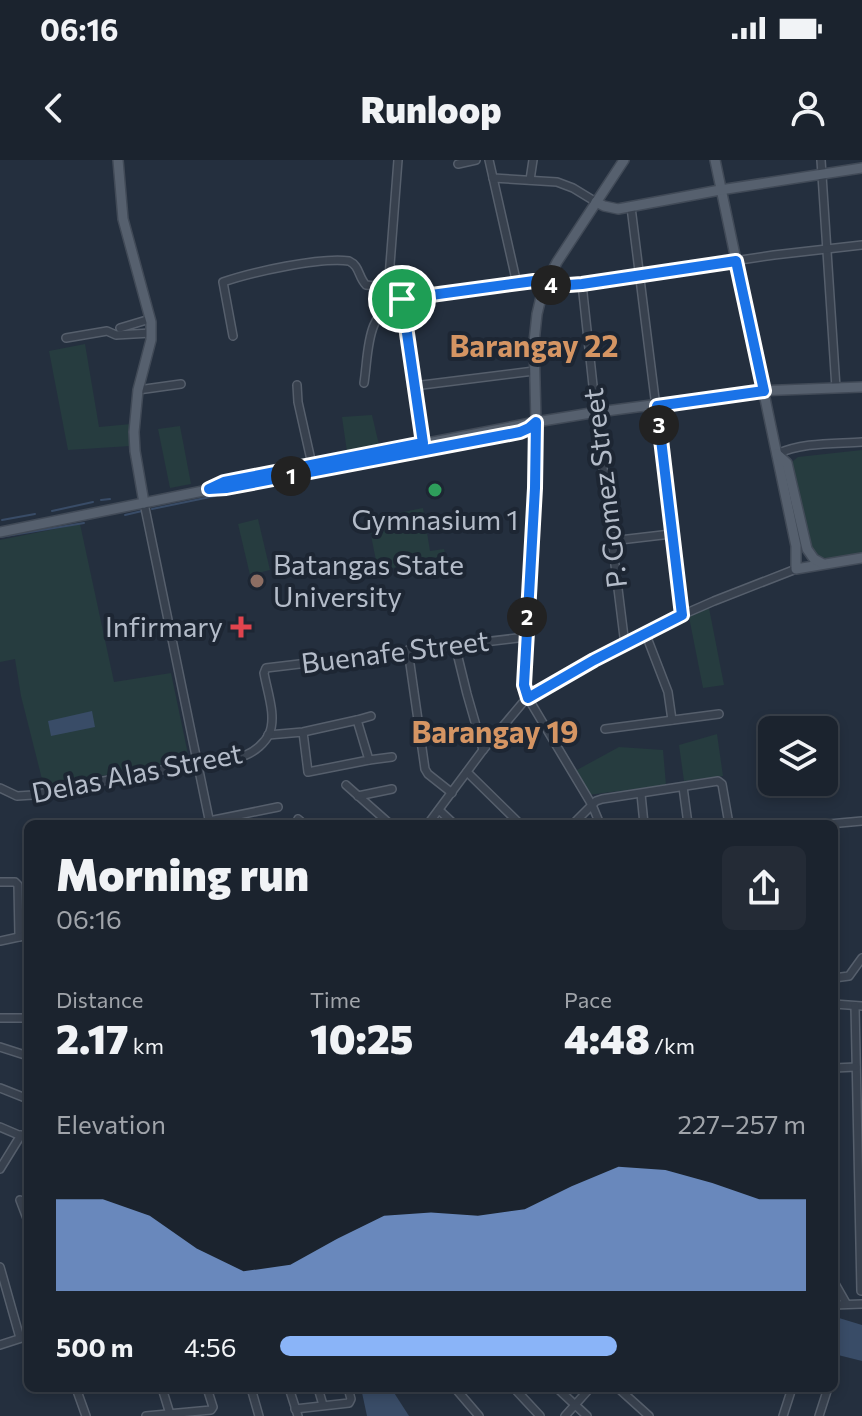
<!DOCTYPE html>
<meta charset="utf-8">
<style>
:root{--surface:#1b232e;--page:#242b36;--text:#f1f3f6;--muted:#a0a4aa;--line:#39404a;--accent:#8ab4f8}
body{margin:0;font-family:Commissioner,sans-serif;background:var(--page);color:var(--text);height:100vh;display:flex;flex-direction:column;font-size:30px;white-space:nowrap}
*{box-sizing:border-box;margin:0}
p{font-size:26px;color:var(--muted)}
.icon{flex:none;width:44px;height:44px;fill:none;stroke:currentColor;stroke-width:2;stroke-linecap:round;stroke-linejoin:round}
.map{position:relative;flex:1;overflow:hidden}
.drawer{position:absolute;left:24px;top:660px;width:814px;height:572px;display:flex;flex-direction:column;background:var(--surface);border-radius:12px;box-shadow:0 4px 12px #0003,0 0 0 2px var(--line)}
.drawer>*{flex:none}
.controls{position:absolute;left:758px;top:556px;display:grid;gap:16px}
.controls a{display:grid;place-items:center;width:80px;height:80px;border-radius:12px;background:var(--surface);box-shadow:0 4px 12px #0003,0 0 0 2px var(--line);font-size:40px}
.pin{position:absolute;display:grid;place-items:center;width:68px;height:68px;color:#fff;margin:-34px;border:4px solid #fff;border-radius:50%;box-shadow:0 2px 8px #0007}
.km{position:absolute;width:40px;height:40px;margin:-20px;border-radius:50%;background:#222;color:#fff;font-size:22px;line-height:40px;text-align:center}
.round{display:grid;place-items:center;flex:none;width:84px;height:84px;border-radius:12px;background:var(--page)}
.head{display:flex;align-items:center;justify-content:space-between;height:136px;padding:0 32px}
h1{font-size:44px;font-weight:800;line-height:60px}
.figures{display:grid;grid-template-columns:repeat(3,1fr);gap:12px;height:136px;padding:8px 32px}
.figures div{display:grid;align-content:center}
.figures b{font-size:40px;font-weight:800}
.figures small{font-size:22px;font-weight:400}
.figures p{font-size:22px}
.chart{height:224px;padding:16px 32px}
.chart p{display:flex;justify-content:space-between}
.chart svg{width:100%;height:144px;margin-top:8px;fill:var(--accent);opacity:.7}
ul{padding:0 32px;list-style:none;font-size:26px}
li{display:grid;grid-template-columns:128px 96px 1fr;align-items:center;height:60px}
li i{height:20px;border-radius:10px;background:var(--accent)}
.status{display:flex;justify-content:space-between;align-items:center;height:56px;padding:0 40px;background:var(--surface);direction:ltr}
.status svg{height:22px;fill:currentColor}
header{display:flex;justify-content:space-between;align-items:center;height:104px;padding:0 32px;background:var(--surface);font-size:36px;font-weight:800}
.map>svg:first-child{display:block}
.green{fill:#263c3f}
.water{fill:#394c67}
.lines{fill:none;stroke-linecap:round;stroke-linejoin:round}
.stream{stroke:#394c67;stroke-width:2}
.minor-casing{stroke:#565f6c;stroke-width:10}
.major-casing{stroke:#414a57;stroke-width:12}
.minor{stroke:#38414e;stroke-width:7}
.major{stroke:#56606e;stroke-width:9}
.route-casing{stroke:#fff;stroke-width:16}
.route{stroke:#1a73e8;stroke-width:10}
.leisure-dot{fill:#2e9e5b;stroke:#1d2633;stroke-width:3}
.education-dot{fill:#8d6e63;stroke:#1d2633;stroke-width:3}
.health-dot{fill:#e0444e;stroke:#1d2633;stroke-width:3}
.labels{text-anchor:middle;stroke-width:8;stroke-linejoin:round;paint-order:stroke}
.street-label{font-size:28px;fill:#b4bcc9;stroke:#1d2633}
.poi-label{font-size:28px;fill:#b4bcc9;stroke:#1d2633}
.neighbourhood-label{font-size:30px;font-weight:bold;fill:#d59563;stroke:#1d2633}
</style>
<div class="status"><b>06:16</b><svg viewBox="0 0 49 12"><path d="M0 12V9h3v3zM5 12V6h3v6zM10 12V3h3v9zM15 12V0h3v12zM26 1h20v11H26zM47 4h2v5h-2z"/></svg></div>
<header><svg class="icon" aria-label="back" viewBox="0 0 24 24"><path d="M15 5l-7 7 7 7"/></svg>Runloop<svg class="icon" aria-label="person" viewBox="0 0 24 24"><circle cx="12" cy="8" r="4"/><path d="M4 21q1-7 8-7t8 7"/></svg></header>
<div class="map">
<svg width="862" height="1256" viewBox="0 0 862 1256">
<rect width="100%" height="100%" fill="#242f3e"/>
<g class="green">
<path d="M 85,184 L 99,267 L 131,264 L 130,286 L 68,290 L 49,191 Z"/>
<path d="M 372,255 L 379,285 L 347,292 L 342,257 Z"/>
<path d="M 180,266 L 191,324 L 170,328 L 158,269 Z"/>
<path d="M 862,290 L 862,394 L 826,400 L 817,398 L 811,388 L 792,307 L 792,302 L 798,297 Z"/>
<path d="M 423,348 L 430,391 L 444,389 L 446,397 L 378,411 L 369,365 L 374,364 L 373,358 Z"/>
<path d="M 258,359 L 270,410 L 250,415 L 238,364 Z"/>
<path d="M 80,364 L 114,522 L 171,513 L 189,599 L 44,627 L 21,536 L 15,499 L 0,502 L 0,380 Z"/>
<path d="M 709,448 L 724,525 L 703,528 L 689,457 Z"/>
<path d="M 717,574 L 723,616 L 684,621 L 679,585 Z"/>
<path d="M 619,587 L 663,590 L 666,625 L 588,635 L 575,611 Z"/>
</g>
<g class="water">
<path d="M 92,551 L 95,567 L 51,576 L 48,561 Z"/>
<path d="M 834,1158 L 839,1158 L 862,1165 L 862,1201 L 834,1194 Z"/>
<path d="M 361,1228 L 391,1228 L 409,1256 L 367,1256 Z"/>
</g>
<g class="lines">
<g class="stream">
<path d="M 101,340 L 110,339"/>
<path d="M 152,349 L 215,336"/>
<path d="M 52,351 L 93,342"/>
<path d="M 125,355 L 142,351"/>
<path d="M 2,360 L 35,354"/>
<path d="M 0,377 L 84,363"/>
</g>
<defs>
<g id="minor">
<path d="M 489,0 L 517,124"/>
<path d="M 821,0 L 836,228"/>
<path d="M 458,4 L 476,0"/>
<path d="M 493,18 L 557,22 L 573,28 L 596,42"/>
<path d="M 530,20 L 533,0"/>
<path d="M 631,47 L 682,455"/>
<path d="M 582,124 L 595,244 L 625,485"/>
<path d="M 388,131 L 398,0"/>
<path d="M 402,139 L 534,121 L 555,126 L 582,124 L 774,95 L 862,85"/>
<path d="M 402,139 L 423,287"/>
<path d="M 120,168 L 150,159"/>
<path d="M 233,176 L 223,122 C 252,112 320,97 349,101 C 360,106 358,117 366,125 L 384,127 L 402,139"/>
<path d="M 66,178 L 107,171 L 116,175 L 151,173"/>
<path d="M 364,223 C 369,191 365,151 402,140"/>
<path d="M 297,225 L 298,242 L 313,309"/>
<path d="M 414,226 L 534,211"/>
<path d="M 138,230 L 181,224"/>
<path d="M 536,262 L 535,328 L 524,525 L 528,538 L 592,645 L 600,664"/>
<path d="M 777,294 C 803,282 835,284 862,282"/>
<path d="M 144,343 L 210,664"/>
<path d="M 611,381 L 671,374"/>
<path d="M 646,475 L 668,532 L 672,560"/>
<path d="M 455,485 L 467,534 L 483,590"/>
<path d="M 408,490 L 425,609 L 428,614 L 452,633"/>
<path d="M 357,560 L 371,556"/>
<path d="M 605,569 L 719,554"/>
<path d="M 268,575 L 303,572 L 357,560 L 369,600 L 308,612 L 303,572"/>
<path d="M 369,600 L 392,597"/>
<path d="M 467,612 L 520,664"/>
<path d="M 346,625 L 390,664"/>
<path d="M 683,627 L 688,664"/>
<path d="M 0,628 L 17,636 L 33,635 C 80,626 126,616 173,608 C 197,603 224,603 246,595 C 255,591 265,583 269,574 C 277,557 267,531 264,513 L 266,508 L 526,477"/>
<path d="M 641,634 L 644,664"/>
<path d="M 358,636 L 392,629"/>
<path d="M 439,650 L 454,664"/>
<path d="M 298,659 L 304,664"/>
<path d="M 209,661 L 278,647"/>
<path d="M 428,664 L 483,590 L 525,540 L 594,500 L 682,455 L 714,441 L 796,409"/>
<path d="M 573,664 L 596,641 L 602,639 L 718,621 L 722,624 L 729,664"/>
<path d="M 829,664 L 862,661"/>
<path d="M 0,722 L 15,722 L 18,725 L 19,777"/>
<path d="M 0,781 L 28,775"/>
<path d="M 834,818 L 849,816 L 862,798"/>
<path d="M 834,844 L 862,846"/>
<path d="M 855,846 L 861,1131"/>
<path d="M 0,858 L 28,858"/>
<path d="M 0,887 L 28,896"/>
<path d="M 834,908 L 856,907"/>
<path d="M 0,928 L 28,939"/>
<path d="M 0,967 L 28,979"/>
<path d="M 0,1009 L 21,975"/>
<path d="M 20,1040 L 28,1061"/>
<path d="M 0,1107 L 20,1178"/>
<path d="M 834,1122 L 846,1143"/>
<path d="M 834,1145 L 862,1144"/>
<path d="M 0,1185 L 28,1176"/>
<path d="M 76,1228 L 86,1256"/>
<path d="M 162,1228 L 170,1254"/>
<path d="M 251,1228 L 259,1256"/>
<path d="M 289,1228 L 298,1256"/>
<path d="M 318,1228 L 323,1245"/>
<path d="M 455,1228 L 479,1256"/>
<path d="M 514,1228 L 540,1256"/>
<path d="M 557,1228 L 587,1256"/>
<path d="M 618,1228 L 649,1256"/>
<path d="M 295,1249 L 349,1243 L 351,1239 L 348,1228"/>
<path d="M 146,1256 L 211,1250 L 213,1247 L 207,1228"/>
<path d="M 565,1256 L 590,1228"/>
<path d="M 783,1256 L 792,1228"/>
<path d="M 819,1256 L 828,1228"/>
</g>
<g id="major">
<path d="M 118,0 L 123,59 L 151,162 L 151,180 L 138,230 L 134,272 L 135,291 L 144,343"/>
<path d="M 715,0 L 796,386 L 796,409 L 862,398"/>
<path d="M 596,42 L 604,46 L 618,49 L 720,30 L 862,8"/>
<path d="M 536,262 L 534,182 L 537,154 L 543,129 L 557,102 L 624,0"/>
<path d="M 777,294 L 787,303 L 807,389 L 814,399 L 823,404"/>
<path d="M 314,311 L 520,272 L 530,267"/>
<path d="M 209,329 L 224,322 L 536,262 L 591,253 L 758,231 L 862,227"/>
<path d="M 0,372 L 213,329"/>
</g>
</defs>
<use href="#minor" class="minor-casing"/>
<use href="#major" class="major-casing"/>
<use href="#minor" class="minor"/>
<use href="#major" class="major"/>
</g>
<g class="lines">
<defs>
<path id="route" d="M 736,101 L 764,231 L 657,246 L 682,455 L 594,500 L 528,538 L 524,525 L 535,328 L 536,262 L 529,268 L 520,272 L 226,328 L 209,329 L 224,322 L 423,283 L 402,139 L 534,121 L 555,126 L 582,124 Z"/>
</defs>
<use href="#route" class="route-casing"/>
<use href="#route" class="route"/>
</g>
<circle class="leisure-dot" cx="435" cy="330" r="8"/>
<circle class="education-dot" cx="257" cy="421" r="8"/>
<path class="health-dot" d="M237 455h8v8h8v8h-8v8h-8v-8h-8v-8h8z"/>
<g class="labels">
<g class="street-label">
<text transform="translate(605 328) rotate(-97)" y="10">P. Gomez Street</text>
<text transform="translate(395 492) rotate(-7)" y="10">Buenafe Street</text>
<text transform="translate(137 613) rotate(-11)" y="10">Delas Alas Street</text>
</g>
<g class="poi-label">
<text x="435" y="370">Gymnasium 1</text>
<text x="273" y="415" text-anchor="start">Batangas State<tspan x="273" dy="32">University</tspan></text>
<text x="223" y="477" text-anchor="end">Infirmary</text>
</g>
<g class="neighbourhood-label">
<text x="534" y="197">Barangay 22</text>
<text x="495" y="583">Barangay 19</text>
</g>
</g>
</svg>
<div class="controls">
<a><svg class="icon" aria-label="layers" viewBox="0 0 24 24"><path d="M12 4l9 5-9 5-9-5zM3 14l9 5 9-5"/></svg></a>
</div>
<div class="pin" style="left:402px;top:139px;background:#1e9e55"><svg class="icon" aria-label="arrive" viewBox="0 0 24 24"><path d="M6 21V4h12l-3 4 3 4H6"/></svg></div>
<b class="km" style="left:291px;top:316px">1</b>
<b class="km" style="left:527px;top:457px">2</b>
<b class="km" style="left:659px;top:265px">3</b>
<b class="km" style="left:551px;top:125px">4</b>
<section class="drawer">
<div class="head"><div><h1>Morning run</h1><p>06:16</p></div><a class="round"><svg class="icon" aria-label="share" viewBox="0 0 24 24"><path d="M12 15V3M7 8l5-5 5 5M5 13v7h14v-7"/></svg></a></div>
<div class="figures">
<div><p>Distance</p><b>2.17<small> km</small></b></div>
<div><p>Time</p><b>10:25</b></div>
<div><p>Pace</p><b>4:48<small> /km</small></b></div>
</div>
<div class="chart"><p><span>Elevation</span>227–257 m</p>
<svg viewBox="0 0 160 44" preserveAspectRatio="none"><path d="M0 44V16L10 16L20 21L30 31L40 38L50 36L60 28L70 21L80 20L90 21L100 19L110 12L120 6L130 7L140 11L150 16L160 16V44z"/></svg>
</div>
<ul>
<li><b>500 m</b>4:56<i style="width:64%"></i></li>
</ul>
</section>
</div>
